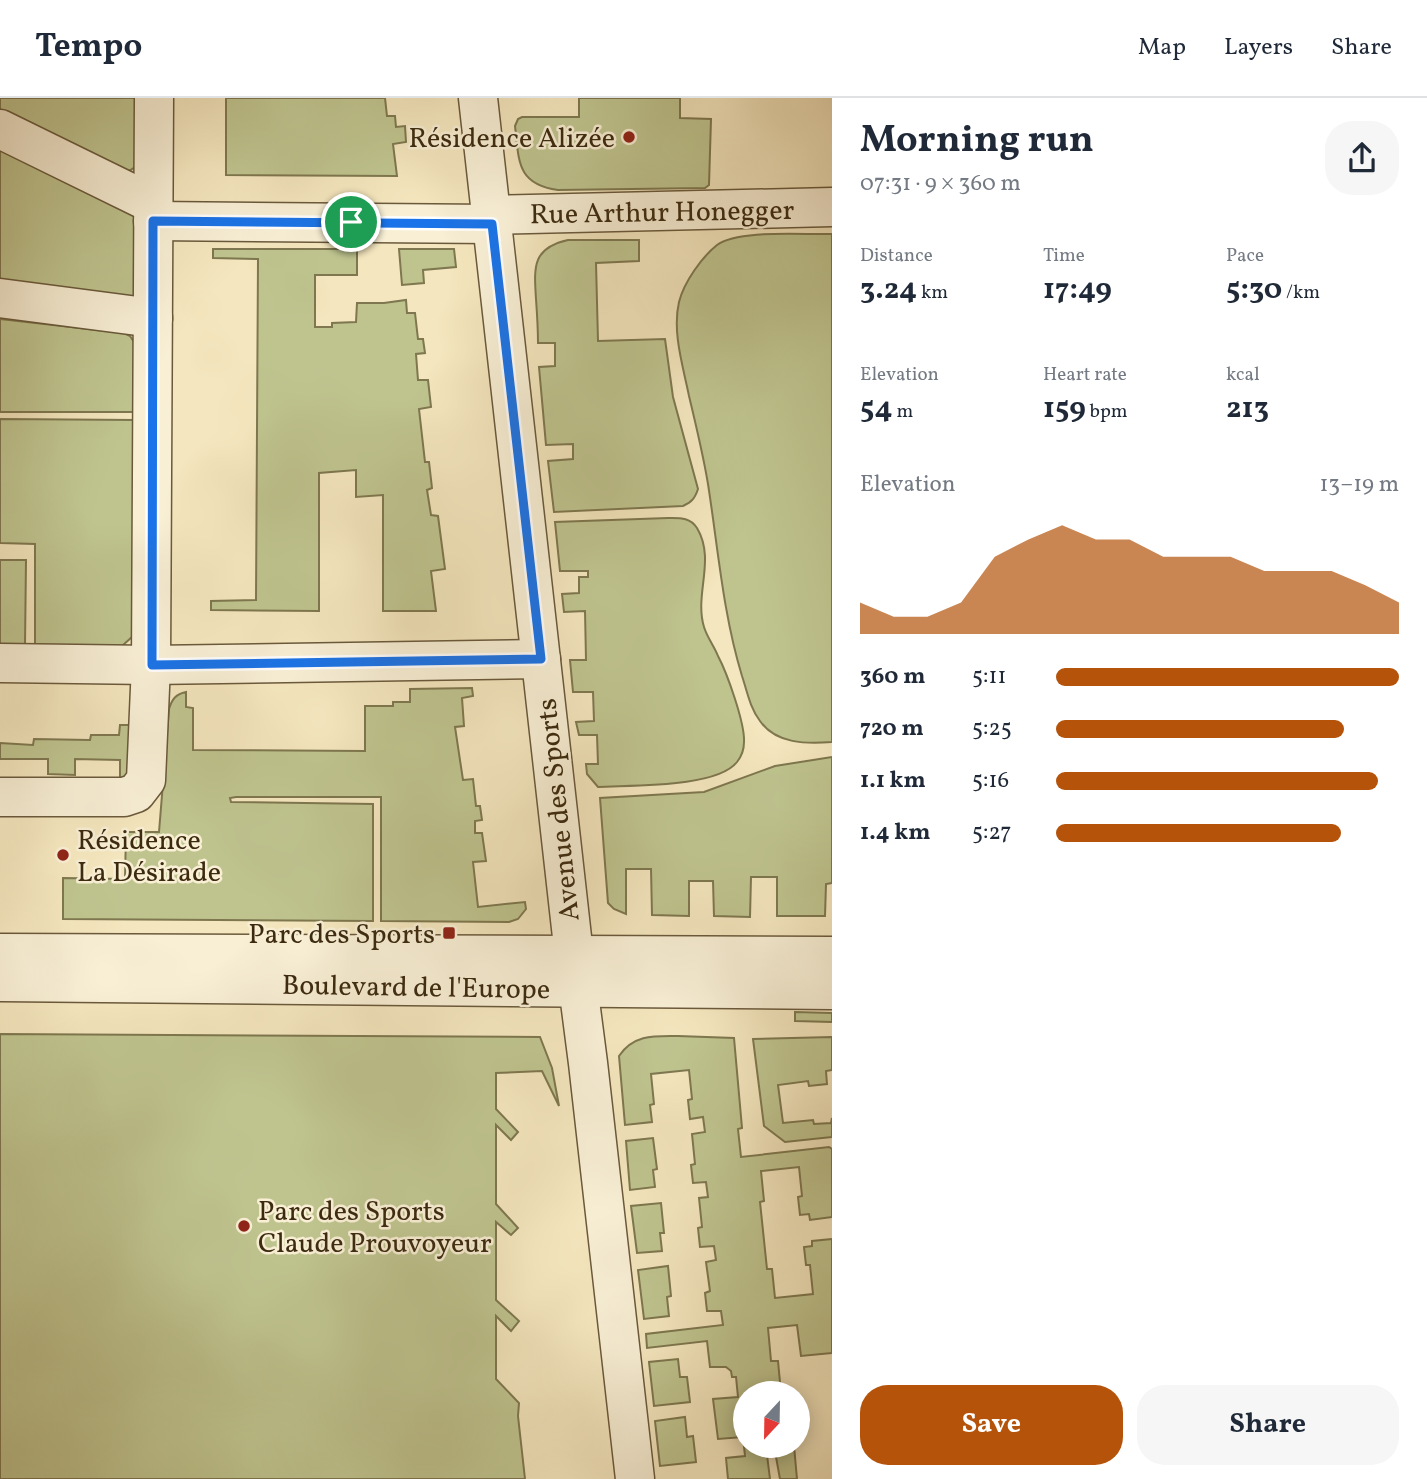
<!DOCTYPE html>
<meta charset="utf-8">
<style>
:root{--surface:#fff;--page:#f6f6f7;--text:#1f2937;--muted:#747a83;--line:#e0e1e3;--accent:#b45309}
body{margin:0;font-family:Vollkorn,serif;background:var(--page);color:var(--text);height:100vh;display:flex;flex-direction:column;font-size:26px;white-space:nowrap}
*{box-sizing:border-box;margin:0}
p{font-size:23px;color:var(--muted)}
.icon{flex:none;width:38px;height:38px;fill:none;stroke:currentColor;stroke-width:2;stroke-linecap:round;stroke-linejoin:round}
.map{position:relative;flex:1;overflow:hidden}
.details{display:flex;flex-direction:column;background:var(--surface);width:595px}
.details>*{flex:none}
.needle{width:46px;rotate:202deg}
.controls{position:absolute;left:733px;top:1283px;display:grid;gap:14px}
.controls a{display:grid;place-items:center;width:77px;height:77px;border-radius:50%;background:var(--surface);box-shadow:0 4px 18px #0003;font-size:35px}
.pin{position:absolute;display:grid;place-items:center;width:60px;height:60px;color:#fff;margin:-30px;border:4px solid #fff;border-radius:50%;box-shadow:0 2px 7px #0007}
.round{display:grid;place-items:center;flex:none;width:74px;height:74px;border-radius:28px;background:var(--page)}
.overview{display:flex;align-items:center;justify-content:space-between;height:119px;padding:0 28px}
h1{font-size:38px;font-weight:700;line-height:52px}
.stats{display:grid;grid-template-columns:repeat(3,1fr);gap:10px;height:119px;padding:7px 28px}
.stats div{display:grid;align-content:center}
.stats b{font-size:30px;font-weight:700}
.stats small{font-size:19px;font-weight:400}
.stats p{font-size:19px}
.chart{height:196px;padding:14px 28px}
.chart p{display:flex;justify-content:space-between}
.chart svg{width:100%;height:126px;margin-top:7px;fill:var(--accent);opacity:.7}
.primary-button{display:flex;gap:14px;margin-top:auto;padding:14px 28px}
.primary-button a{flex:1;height:80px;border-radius:28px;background:var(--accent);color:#fff;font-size:28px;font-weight:700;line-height:80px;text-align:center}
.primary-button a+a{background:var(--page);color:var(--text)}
ul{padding:0 28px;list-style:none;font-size:23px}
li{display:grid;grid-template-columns:112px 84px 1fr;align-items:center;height:52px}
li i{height:18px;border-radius:9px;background:var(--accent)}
header{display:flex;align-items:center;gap:42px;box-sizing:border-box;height:98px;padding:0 35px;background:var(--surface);border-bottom:2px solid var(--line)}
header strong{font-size:33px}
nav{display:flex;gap:38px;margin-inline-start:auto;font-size:24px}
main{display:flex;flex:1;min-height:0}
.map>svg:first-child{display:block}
.green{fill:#bfc48f;stroke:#7e774f;stroke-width:2}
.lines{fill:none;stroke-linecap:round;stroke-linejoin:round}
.minor-casing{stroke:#6a593b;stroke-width:41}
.minor{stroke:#f8efd5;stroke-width:38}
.route-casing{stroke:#fff;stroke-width:14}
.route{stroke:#1a73e8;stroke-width:9}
.poi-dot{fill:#8f2418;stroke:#f8efd5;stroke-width:2.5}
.labels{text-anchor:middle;stroke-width:5;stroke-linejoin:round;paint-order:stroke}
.poi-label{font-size:28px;fill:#3c2a0f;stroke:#f8efd5;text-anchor:end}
.street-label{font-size:28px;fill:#3c2a0f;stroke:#f8efd5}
</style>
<header>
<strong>Tempo</strong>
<nav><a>Map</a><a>Layers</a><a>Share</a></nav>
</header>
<main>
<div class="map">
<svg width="832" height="1381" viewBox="0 0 832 1381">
<rect width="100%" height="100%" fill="#f4e6be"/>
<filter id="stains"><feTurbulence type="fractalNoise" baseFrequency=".00286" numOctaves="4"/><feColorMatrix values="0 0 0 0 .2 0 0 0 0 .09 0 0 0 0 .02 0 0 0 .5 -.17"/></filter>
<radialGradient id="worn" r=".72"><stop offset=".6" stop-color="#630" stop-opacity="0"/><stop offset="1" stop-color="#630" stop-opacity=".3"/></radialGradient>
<g class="green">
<path d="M 0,0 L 138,0 L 138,67 L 126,75 L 0,13 Z"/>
<path d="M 226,0 L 385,0 L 387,18 L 395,18 L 396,29 L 405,28 L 406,44 L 393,46 L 397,78 L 226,77 Z"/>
<path d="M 579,0 L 680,0 L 680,20 L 711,21 L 709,87 L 705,90 L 558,92 C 517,86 519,64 515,28 L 518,21 L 522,19 L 579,19 Z"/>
<path d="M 0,46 L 137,119 L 136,201 L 0,183 Z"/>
<path d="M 832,136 L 832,644 C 806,646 776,646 760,623 C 750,610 747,593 742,578 C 723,516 718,450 708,386 C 703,356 696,327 689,298 C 683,268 672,234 679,204 C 684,184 702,159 717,147 C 738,131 805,137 832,136 Z"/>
<path d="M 568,142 L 639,142 L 639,163 L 596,165 L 598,243 L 665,241 L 673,299 L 698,391 C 695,400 692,404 683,408 L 554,414 L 548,363 L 573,361 L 573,346 L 546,347 L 539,269 L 555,268 L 555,245 L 538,245 C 538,230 537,215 536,201 C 534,169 532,150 568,142 Z"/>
<path d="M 213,151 L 357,151 L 357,177 L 315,177 L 315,229 L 332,229 L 332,225 L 356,224 L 357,205 L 384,205 L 406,202 L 407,215 L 415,215 L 418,241 L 423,241 L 425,255 L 416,256 L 418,282 L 428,282 L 431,309 L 419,311 L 425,364 L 429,364 L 432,390 L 427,392 L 431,417 L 438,418 L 445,471 L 431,473 L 436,513 L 383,513 L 383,397 L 356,399 L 356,372 L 319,375 L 319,513 L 211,512 L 211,503 L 256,502 L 258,161 L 213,160 Z"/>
<path d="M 399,151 L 454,151 L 456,169 L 423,172 L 424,185 L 402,187 Z"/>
<path d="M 0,221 L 124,235 L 130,238 L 136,247 L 136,314 L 0,314 Z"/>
<path d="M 0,321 L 136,322 L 133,538 L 122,548 L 35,548 L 35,446 L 0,445 Z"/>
<path d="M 668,420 C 680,420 690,419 697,430 C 716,462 694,496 704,529 C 707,539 714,548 718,558 C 727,575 745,625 744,644 C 744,651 741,659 737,664 C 717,690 630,687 598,689 L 587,676 L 586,666 L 598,666 L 597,637 L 579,637 L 576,624 L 594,623 L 593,594 L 573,594 L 570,562 L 586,562 L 585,513 L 564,514 L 562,496 L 579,495 L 579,479 L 588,479 L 588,473 L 560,473 L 555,424 Z"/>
<path d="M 0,462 L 26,462 L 25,548 L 0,547 Z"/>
<path d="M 472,590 L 473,598 L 462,600 L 464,628 L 455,629 L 463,682 L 473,681 L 476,708 L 480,708 L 482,722 L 475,723 L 475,735 L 482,735 L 486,763 L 473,764 L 478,809 L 525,804 L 526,811 L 518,821 L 509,824 L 381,823 L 381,699 L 236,699 L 230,700 L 231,704 L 373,706 L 373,823 L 63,821 L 63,780 L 125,781 L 126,734 L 159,734 L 169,611 C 172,601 176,596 186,594 L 186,609 L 193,610 L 193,652 L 365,653 L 365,608 L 393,608 L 393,604 L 410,604 L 410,591 Z"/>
<path d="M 120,627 L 134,627 L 134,674 L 120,689 L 120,662 L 75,661 L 75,677 L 48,676 L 48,661 L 0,661 L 0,645 L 33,647 L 34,641 L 90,642 L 91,637 L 119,637 Z"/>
<path d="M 832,659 L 832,785 L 826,786 L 825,818 L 777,818 L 777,779 L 751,779 L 750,819 L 714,818 L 713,783 L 689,783 L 689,818 L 652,817 L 651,771 L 626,771 L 626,816 L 614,811 L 608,805 L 600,700 L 704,694 L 775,668 Z"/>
<path d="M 795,914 L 832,915 L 832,924 L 795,923 Z"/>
<path d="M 0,936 L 540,939 L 552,970 L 559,1008 L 542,973 L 496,975 L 496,1011 L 518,1034 L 511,1042 L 496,1027 L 496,1106 L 518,1130 L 511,1137 L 496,1124 L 496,1202 L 519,1223 L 511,1233 L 496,1218 L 496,1281 L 519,1305 L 518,1318 L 525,1381 L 0,1381 Z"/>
<path d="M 678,938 L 734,940 L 742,1030 L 738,1031 L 741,1059 L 829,1049 L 832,1051 L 832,1119 L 810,1122 L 809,1116 L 800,1117 L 798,1099 L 802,1098 L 799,1069 L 761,1073 L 764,1103 L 760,1104 L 767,1171 L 772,1171 L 775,1200 L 813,1196 L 810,1167 L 806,1167 L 804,1149 L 812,1148 L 812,1143 L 832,1141 L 832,1255 L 801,1258 L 797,1227 L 768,1230 L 771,1263 L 778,1263 L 781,1295 L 764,1295 L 763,1290 L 753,1291 L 754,1295 L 746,1295 L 746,1348 L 760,1348 L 761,1357 L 767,1357 L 770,1381 L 728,1381 L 726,1360 L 745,1358 L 743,1339 L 718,1341 L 713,1301 L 738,1299 L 736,1279 L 732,1279 L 731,1273 L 726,1269 L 710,1269 L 707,1243 L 647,1250 L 646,1236 L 723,1227 L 721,1213 L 707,1213 L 705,1195 L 710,1193 L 706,1164 L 716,1162 L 714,1148 L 700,1149 L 698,1130 L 702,1129 L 699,1100 L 708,1099 L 706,1084 L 693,1085 L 691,1067 L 695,1066 L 692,1036 L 705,1034 L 703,1019 L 690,1021 L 688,1002 L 692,1001 L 689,972 L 651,976 L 654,1006 L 650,1007 L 652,1024 L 625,1027 L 619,958 C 634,936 655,938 678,938 Z"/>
<path d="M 832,939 L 832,972 L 826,973 L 827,986 L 809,988 L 808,983 L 778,987 L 783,1025 L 813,1022 L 814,1026 L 831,1025 L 832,1020 L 832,1039 L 785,1044 L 764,1028 L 753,941 Z"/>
<path d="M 653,1040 L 657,1071 L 653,1072 L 655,1089 L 630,1092 L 626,1043 Z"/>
<path d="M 661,1105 L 664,1135 L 660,1135 L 662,1153 L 637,1155 L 631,1108 Z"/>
<path d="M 668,1168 L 671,1198 L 667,1199 L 669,1218 L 644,1221 L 638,1172 Z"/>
<path d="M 678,1261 L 680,1279 L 687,1279 L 690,1304 L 654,1308 L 649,1264 Z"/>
<path d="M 685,1319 L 687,1339 L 693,1338 L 696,1364 L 660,1368 L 655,1323 Z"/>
<path d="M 774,1348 L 794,1348 L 797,1381 L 780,1381 Z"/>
</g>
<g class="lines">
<defs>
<g id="minor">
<path d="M 478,0 L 574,857 L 588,965 L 635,1381"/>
<path d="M 0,31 L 153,106"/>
<path d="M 491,117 L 832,109"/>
<path d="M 153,123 L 492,126"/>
<path d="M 0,200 L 153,220"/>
<path d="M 0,565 L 151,567 L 541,561"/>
<path d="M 0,699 L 124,699 L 136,695 L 146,682 L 151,567 L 154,0"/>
<path d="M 0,855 L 832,858"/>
<path d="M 0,884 L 832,892"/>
</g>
</defs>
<use href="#minor" class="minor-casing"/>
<use href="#minor" class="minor"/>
</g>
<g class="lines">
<defs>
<path id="route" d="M 153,123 L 492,126 L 541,561 L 152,567 Z"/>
</defs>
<use href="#route" class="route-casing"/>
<use href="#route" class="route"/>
</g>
<g class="poi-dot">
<circle cx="629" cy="39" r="7"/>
<circle cx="63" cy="757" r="7"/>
<rect x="442" y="828" width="14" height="14" rx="3.5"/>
<circle cx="244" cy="1128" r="7"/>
</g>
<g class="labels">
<g class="poi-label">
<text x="615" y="49">Résidence Alizée</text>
<text x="77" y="751" text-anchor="start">Résidence<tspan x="77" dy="32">La Désirade</tspan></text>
<text x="435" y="845">Parc des Sports</text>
<text x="258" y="1122" text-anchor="start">Parc des Sports<tspan x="258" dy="32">Claude Prouvoyeur</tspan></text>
</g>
<g class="street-label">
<text transform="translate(662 113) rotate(-1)" y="10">Rue Arthur Honegger</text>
<text transform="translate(557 712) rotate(-96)" y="10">Avenue des Sports</text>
<text transform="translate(416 888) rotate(1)" y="10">Boulevard de l'Europe</text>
</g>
</g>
<rect width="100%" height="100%" filter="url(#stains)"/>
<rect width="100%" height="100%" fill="url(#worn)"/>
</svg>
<div class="controls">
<a><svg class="needle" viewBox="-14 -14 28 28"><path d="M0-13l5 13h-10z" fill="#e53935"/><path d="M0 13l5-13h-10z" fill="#747a83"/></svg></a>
</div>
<div class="pin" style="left:351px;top:124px;background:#1e9e55"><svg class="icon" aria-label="arrive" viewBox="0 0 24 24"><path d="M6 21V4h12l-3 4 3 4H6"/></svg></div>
</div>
<section class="details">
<div class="overview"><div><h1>Morning run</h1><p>07:31 · 9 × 360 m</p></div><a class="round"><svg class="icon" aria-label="share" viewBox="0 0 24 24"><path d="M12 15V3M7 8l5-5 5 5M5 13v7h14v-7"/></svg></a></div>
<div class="stats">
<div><p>Distance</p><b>3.24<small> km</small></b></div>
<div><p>Time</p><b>17:49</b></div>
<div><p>Pace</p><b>5:30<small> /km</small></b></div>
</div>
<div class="stats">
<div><p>Elevation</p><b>54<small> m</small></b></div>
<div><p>Heart rate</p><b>159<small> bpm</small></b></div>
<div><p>kcal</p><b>213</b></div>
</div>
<div class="chart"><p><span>Elevation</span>13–19 m</p>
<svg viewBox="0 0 160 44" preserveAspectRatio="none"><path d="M0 44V33L10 38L20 38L30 33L40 17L50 11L60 6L70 11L80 11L90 17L100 17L110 17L120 22L130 22L140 22L150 27L160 33V44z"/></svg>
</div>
<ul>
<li><b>360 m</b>5:11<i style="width:100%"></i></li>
<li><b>720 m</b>5:25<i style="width:84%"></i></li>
<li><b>1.1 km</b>5:16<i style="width:94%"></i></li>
<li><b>1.4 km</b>5:27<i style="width:83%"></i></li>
</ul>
<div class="primary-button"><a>Save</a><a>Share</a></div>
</section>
</main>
